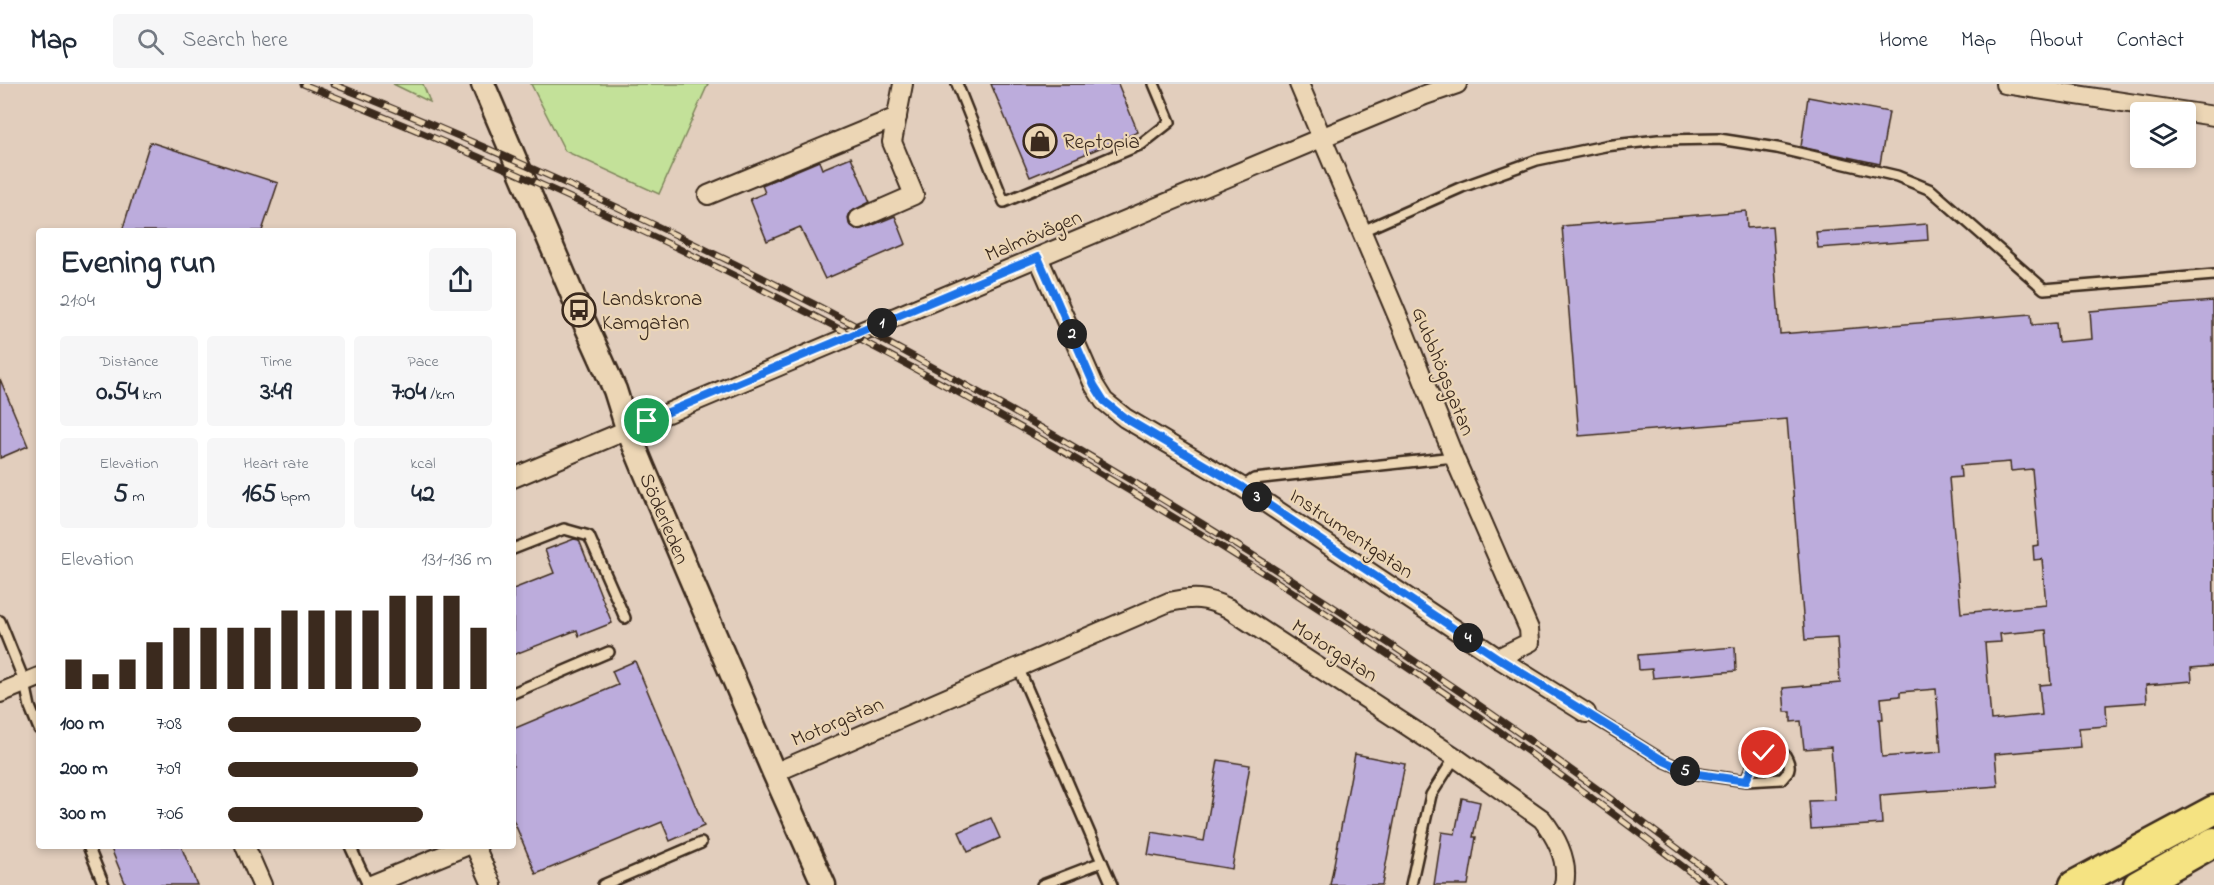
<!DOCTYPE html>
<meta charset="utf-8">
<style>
:root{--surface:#fff;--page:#f6f6f7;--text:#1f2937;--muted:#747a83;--line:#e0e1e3;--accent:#3b2a1e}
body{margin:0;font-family:"Indie Flower",sans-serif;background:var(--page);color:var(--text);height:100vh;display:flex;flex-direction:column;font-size:22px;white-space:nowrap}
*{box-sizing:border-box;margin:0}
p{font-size:20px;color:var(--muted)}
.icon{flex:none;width:33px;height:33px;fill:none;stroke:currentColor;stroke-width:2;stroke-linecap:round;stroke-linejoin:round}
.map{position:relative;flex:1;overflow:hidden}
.panel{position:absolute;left:36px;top:144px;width:480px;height:621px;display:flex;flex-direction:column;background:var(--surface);border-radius:6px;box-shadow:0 3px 9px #0003}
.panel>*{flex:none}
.buttons{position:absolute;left:2130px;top:18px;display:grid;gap:12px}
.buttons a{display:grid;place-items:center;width:66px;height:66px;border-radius:6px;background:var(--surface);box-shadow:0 3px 9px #0003;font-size:30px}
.pin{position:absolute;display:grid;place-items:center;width:51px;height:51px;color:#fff;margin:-26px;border:3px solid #fff;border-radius:50%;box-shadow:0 2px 6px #0007}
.km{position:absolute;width:30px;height:30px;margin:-15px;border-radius:50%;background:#222;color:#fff;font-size:16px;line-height:30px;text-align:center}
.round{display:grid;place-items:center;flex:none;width:63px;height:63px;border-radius:6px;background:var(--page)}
.overview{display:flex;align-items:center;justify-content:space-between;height:102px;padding:0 24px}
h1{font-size:33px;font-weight:800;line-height:45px}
.stats{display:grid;grid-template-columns:repeat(3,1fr);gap:9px;height:102px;padding:6px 24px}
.stats div{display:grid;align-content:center;border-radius:6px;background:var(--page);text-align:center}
.stats b{font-size:26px;font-weight:800}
.stats small{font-size:16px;font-weight:400}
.stats p{font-size:16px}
.chart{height:168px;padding:12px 24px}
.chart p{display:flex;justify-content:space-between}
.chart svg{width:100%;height:108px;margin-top:6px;stroke:var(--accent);stroke-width:6}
ul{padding:0 24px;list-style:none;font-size:20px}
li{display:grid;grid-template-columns:96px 72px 1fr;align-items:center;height:45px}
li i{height:15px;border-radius:8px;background:var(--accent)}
header{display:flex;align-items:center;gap:36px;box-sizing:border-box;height:84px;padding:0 30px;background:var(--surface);border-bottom:2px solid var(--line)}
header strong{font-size:28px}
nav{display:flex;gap:33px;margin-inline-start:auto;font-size:21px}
.search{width:420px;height:54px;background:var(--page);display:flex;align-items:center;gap:15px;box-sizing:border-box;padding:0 21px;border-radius:6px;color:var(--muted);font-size:22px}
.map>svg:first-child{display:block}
.green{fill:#c3e199;stroke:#7f865c;stroke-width:1.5}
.building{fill:#bcacdc;stroke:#3b2a1e;stroke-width:1.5;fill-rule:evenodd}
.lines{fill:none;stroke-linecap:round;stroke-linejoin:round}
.service-casing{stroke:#3b2a1e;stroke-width:14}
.minor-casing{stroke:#3b2a1e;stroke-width:22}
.tertiary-casing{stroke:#3b2a1e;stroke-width:27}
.primary-casing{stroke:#3b2a1e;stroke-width:33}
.service{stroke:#ecd6b5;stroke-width:9}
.minor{stroke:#ecd6b5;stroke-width:18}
.tertiary{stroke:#ecd6b5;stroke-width:22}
.primary{stroke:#f5e382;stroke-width:28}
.rail-casing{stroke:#3b2a1e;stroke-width:7}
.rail{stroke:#ecd6b5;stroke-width:4.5;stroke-dasharray:14;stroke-linecap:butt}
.route-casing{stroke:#fff;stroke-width:12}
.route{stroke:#1a73e8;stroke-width:8}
.labels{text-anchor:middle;stroke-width:4.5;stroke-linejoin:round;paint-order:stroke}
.poi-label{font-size:21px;fill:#3b2a1e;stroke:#ecd6b5;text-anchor:start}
.street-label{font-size:21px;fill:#3b2a1e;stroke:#ecd6b5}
</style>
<header>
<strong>Map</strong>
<div class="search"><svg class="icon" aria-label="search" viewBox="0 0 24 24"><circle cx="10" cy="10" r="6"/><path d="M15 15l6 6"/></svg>Search here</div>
<nav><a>Home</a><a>Map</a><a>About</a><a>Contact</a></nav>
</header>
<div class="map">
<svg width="2214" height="801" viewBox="0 0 2214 801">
<rect width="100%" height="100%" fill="#e2cebd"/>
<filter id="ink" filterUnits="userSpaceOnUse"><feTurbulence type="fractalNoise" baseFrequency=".0167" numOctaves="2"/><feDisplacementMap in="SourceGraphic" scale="12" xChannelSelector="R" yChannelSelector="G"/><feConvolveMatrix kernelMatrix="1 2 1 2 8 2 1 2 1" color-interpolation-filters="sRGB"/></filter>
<g filter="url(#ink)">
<g class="green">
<path d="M 393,0 L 423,0 L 430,18 Z"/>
<path d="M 531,0 L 708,0 L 659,110 L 565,67 Z"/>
</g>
<g class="building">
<path d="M 991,0 L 1118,0 L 1138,48 L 1030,93 Z"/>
<path d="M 1808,13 L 1889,28 L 1880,80 L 1801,63 Z"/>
<path d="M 150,58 L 278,99 L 262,147 L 122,147 Z"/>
<path d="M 851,73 L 870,118 L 850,128 L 848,134 L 849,140 L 857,146 L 863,145 L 895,132 L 906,160 L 825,195 L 800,143 L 767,157 L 750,115 L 765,109 L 762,101 L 819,77 L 822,85 Z"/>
<path d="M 1746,127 L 1747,144 L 1772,142 L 1780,250 L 2031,230 L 2032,241 L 2056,239 L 2058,258 L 2092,255 L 2090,227 L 2213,217 L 2214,582 L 2191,584 L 2192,597 L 2146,601 L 2147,618 L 2106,621 L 2107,642 L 2079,644 L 2081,663 L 1995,670 L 1998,702 L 1880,711 L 1882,740 L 1811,745 L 1809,717 L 1835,716 L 1831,663 L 1804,665 L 1801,637 L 1791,638 L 1791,628 L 1785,628 L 1783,604 L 1840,599 L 1837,554 L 1805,556 L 1787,335 L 1579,352 L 1562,142 ZM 2010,378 L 2011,387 L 2032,385 L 2039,461 L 2033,462 L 2034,476 L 2042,475 L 2046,521 L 1961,529 L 1949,394 L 1961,393 L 1960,382 ZM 2046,546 L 2051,600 L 2039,601 L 2042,631 L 1991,636 L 1985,559 L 2001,558 L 2000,550 ZM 1936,605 L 1941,668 L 1882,673 L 1879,635 L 1883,635 L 1881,614 L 1900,612 L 1900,608 Z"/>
<path d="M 1927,140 L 1928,156 L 1818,164 L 1816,148 Z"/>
<path d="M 0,295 L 28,362 L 0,374 Z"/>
<path d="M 574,455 L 579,456 L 612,539 L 579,552 L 577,546 L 513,571 L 513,505 L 554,489 L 545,466 Z"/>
<path d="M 1735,563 L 1736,587 L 1653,594 L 1652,585 L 1639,586 L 1638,571 Z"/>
<path d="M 635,577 L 704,742 L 670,757 L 662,738 L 536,790 L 513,735 L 513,645 L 618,601 L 612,587 Z"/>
<path d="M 1355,670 L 1405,680 L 1382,801 L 1330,801 Z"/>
<path d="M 1218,676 L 1250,681 L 1232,785 L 1148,771 L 1152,748 L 1204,757 Z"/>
<path d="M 1462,714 L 1480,718 L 1473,753 L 1476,753 L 1468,801 L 1434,801 L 1442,748 L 1455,750 Z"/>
<path d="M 991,734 L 1000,754 L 968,768 L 959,748 Z"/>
<path d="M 110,762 L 181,762 L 197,801 L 126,801 Z"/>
</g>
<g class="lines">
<defs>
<g id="service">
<path d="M 957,0 L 1004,118 L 1142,60 L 1170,38 L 1154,0"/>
<path d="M 1360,148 L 1462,103 L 1537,76 L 1605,62 L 1658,56 L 1719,55 L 1777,64 L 1897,92 L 1931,106 L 2044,205 L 2214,191"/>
<path d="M 1242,403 L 1254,395 L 1454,373"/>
<path d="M 513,465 L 564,445 L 589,452 L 625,534"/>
<path d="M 0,537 L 25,599 L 30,623 L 39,645"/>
<path d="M 1018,583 L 1112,801"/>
<path d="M 513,609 L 609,568"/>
<path d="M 1586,629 L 1664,677 L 1691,689 L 1746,697 C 1755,675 1758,663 1785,671 C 1791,681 1791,686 1782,695 L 1746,697"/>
<path d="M 88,762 L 104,801"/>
<path d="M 350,762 L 368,801"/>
<path d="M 603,801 L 701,759"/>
<path d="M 1042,801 L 1102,778"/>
<path d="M 1411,801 L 1431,711 L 1455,673"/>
</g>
<g id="minor">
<path d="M 1299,0 L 1403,245 L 1454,373 L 1529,545 L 1530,558 L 1498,574"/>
<path d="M 2005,0 L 2214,32"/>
<path d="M 708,111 L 897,33"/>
<path d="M 859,135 L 914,111 L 892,58 L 903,0"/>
<path d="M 1038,173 L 1094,301 L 1104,317 L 1125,334 L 1242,403 L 1498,574 L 1586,629"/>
<path d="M 513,394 L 1321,54 L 1425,11 L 1457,0"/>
<path d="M 0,609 L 39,593"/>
<path d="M 774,689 L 1169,518 C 1194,513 1205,513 1228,524 L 1455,673 L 1542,735 C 1557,754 1569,776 1564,801"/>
<path d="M 245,762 L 262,801"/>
<path d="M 475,762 L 492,801"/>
<path d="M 371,801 L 466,762"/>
</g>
<g id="tertiary">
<path id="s1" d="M 483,0 L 579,226 L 615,306 L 627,344 L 643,383 L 774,689 L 824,801"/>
</g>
<g id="primary">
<path d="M 2074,801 L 2214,726"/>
<path d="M 2138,801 L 2214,758"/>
</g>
</defs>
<use href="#service" class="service-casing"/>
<use href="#minor" class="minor-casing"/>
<use href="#tertiary" class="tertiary-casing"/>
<use href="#primary" class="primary-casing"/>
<use href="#service" class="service"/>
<use href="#minor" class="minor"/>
<use href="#tertiary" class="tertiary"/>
<use href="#primary" class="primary"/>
<defs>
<g id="rail">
<path d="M 303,0 C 694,155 1069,353 1417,590 C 1516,657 1612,728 1707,801"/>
<path d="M 333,0 C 833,200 1299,474 1726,801"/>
</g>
</defs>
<use href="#rail" class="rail-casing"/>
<use href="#rail" class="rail"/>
</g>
</g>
<g class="lines" filter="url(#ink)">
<defs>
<path id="route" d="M 647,337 L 1038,173 L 1094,301 L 1104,317 L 1125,334 L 1242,403 L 1498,574 L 1664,677 L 1691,689 L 1746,697 L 1756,674 L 1764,669"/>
</defs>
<use href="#route" class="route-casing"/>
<use href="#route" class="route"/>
</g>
<defs>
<symbol id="shop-ring" viewBox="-11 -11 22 22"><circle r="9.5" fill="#ecd6b5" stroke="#3b2a1e" stroke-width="1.5"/><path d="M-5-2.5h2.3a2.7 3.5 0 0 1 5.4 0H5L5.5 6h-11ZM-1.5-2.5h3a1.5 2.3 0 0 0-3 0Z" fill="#3b2a1e"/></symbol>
<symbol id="bus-ring" viewBox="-11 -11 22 22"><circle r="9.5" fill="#ecd6b5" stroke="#3b2a1e" stroke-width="1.5"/><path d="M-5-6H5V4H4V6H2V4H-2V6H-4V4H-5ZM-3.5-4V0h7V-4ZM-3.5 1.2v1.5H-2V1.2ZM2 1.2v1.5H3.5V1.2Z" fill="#3b2a1e"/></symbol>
</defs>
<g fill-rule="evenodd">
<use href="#shop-ring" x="1021" y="38" width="38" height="38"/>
<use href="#bus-ring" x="560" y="207" width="38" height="38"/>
</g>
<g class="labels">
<g class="poi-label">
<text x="1063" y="64">Reptopia</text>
<text x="602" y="221">Landskrona<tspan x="602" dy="24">Kamgatan</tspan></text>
</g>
<g class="street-label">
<text transform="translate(1033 151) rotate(-23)" y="7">Malmövägen</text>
<text transform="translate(1444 287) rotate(68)" y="7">Gubbhögsgatan</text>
<text dy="7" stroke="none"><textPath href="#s1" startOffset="471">Söderleden</textPath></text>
<text transform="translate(1352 449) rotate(34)" y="7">Instrumentgatan</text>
<text transform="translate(1335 566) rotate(33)" y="7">Motorgatan</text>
<text transform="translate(837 637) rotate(-23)" y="7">Motorgatan</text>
</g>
</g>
</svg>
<div class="buttons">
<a><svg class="icon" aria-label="layers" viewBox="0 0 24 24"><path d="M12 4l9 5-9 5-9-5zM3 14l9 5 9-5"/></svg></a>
</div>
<div class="pin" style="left:647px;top:337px;background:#1e9e55"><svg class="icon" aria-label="arrive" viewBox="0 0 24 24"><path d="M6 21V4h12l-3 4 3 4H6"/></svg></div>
<div class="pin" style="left:1764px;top:669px;background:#d93025"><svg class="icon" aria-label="check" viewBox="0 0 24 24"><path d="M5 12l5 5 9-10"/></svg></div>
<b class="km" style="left:882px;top:239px">1</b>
<b class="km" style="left:1072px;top:250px">2</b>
<b class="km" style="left:1257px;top:413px">3</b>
<b class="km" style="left:1468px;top:554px">4</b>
<b class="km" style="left:1685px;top:687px">5</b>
<section class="panel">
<div class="overview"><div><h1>Evening run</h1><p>21:04</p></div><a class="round"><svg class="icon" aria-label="share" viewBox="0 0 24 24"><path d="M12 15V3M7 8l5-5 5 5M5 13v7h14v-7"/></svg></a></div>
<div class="stats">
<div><p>Distance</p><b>0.54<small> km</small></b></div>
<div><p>Time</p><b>3:49</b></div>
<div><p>Pace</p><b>7:04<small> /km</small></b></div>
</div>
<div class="stats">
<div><p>Elevation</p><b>5<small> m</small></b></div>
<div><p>Heart rate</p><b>165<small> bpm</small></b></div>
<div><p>kcal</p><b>42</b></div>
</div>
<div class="chart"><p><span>Elevation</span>131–136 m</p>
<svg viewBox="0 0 160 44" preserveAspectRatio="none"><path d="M5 44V32M15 44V38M25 44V32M35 44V25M45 44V19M55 44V19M65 44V19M75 44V19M85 44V12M95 44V12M105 44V12M115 44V12M125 44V6M135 44V6M145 44V6M155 44V19"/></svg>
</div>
<ul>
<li><b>100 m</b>7:08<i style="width:73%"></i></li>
<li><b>200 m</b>7:09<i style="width:72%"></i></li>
<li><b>300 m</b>7:06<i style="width:74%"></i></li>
</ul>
</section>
</div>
